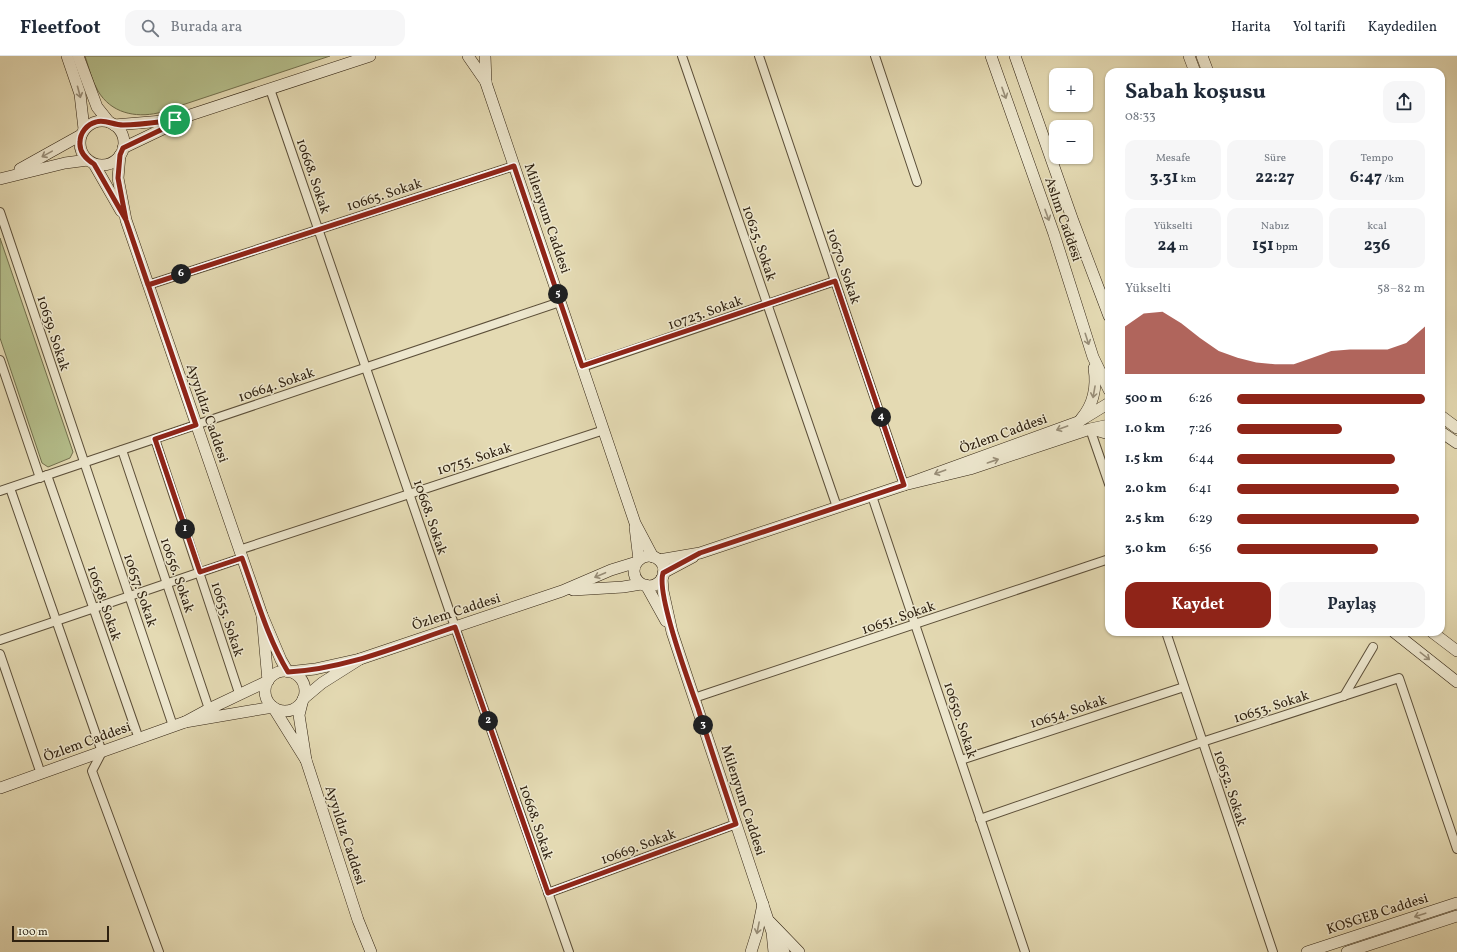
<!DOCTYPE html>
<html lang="tr">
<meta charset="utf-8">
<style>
:root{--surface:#fff;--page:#f6f6f7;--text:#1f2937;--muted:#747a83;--line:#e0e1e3;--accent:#8f2418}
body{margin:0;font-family:Vollkorn,serif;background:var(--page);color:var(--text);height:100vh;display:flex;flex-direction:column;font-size:15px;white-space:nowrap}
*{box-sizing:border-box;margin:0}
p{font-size:13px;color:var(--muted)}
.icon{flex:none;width:22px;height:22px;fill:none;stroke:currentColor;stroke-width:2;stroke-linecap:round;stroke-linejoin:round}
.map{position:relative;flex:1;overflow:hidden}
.drawer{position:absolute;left:1105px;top:12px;width:340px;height:568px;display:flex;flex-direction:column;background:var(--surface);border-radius:12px;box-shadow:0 1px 3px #0004}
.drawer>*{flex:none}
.buttons{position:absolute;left:1049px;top:12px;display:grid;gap:8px}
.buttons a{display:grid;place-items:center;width:44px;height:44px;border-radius:8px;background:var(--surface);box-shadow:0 1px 3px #0004;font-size:20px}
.scale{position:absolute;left:12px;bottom:10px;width:97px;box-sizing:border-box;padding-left:4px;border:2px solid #2f2110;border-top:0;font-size:11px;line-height:14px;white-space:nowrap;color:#2f2110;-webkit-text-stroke:3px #ede7ce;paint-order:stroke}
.pin{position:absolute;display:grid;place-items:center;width:34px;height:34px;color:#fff;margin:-17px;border:2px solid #fff;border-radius:50%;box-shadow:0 1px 4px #0007}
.km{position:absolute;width:20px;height:20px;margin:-10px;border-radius:50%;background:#222;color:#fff;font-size:11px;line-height:20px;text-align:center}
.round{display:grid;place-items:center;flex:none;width:42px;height:42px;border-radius:12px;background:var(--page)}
.headline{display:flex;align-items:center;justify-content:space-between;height:68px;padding:0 20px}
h1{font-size:22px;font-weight:700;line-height:30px}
.stats{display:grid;grid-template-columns:repeat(3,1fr);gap:6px;height:68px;padding:4px 20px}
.stats div{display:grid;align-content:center;border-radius:10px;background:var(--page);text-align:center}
.stats b{font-size:17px;font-weight:700}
.stats small{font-size:11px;font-weight:400}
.stats p{font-size:11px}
.chart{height:112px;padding:8px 20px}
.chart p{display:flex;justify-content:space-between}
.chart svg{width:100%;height:72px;margin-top:4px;fill:var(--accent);opacity:.7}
.action{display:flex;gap:8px;margin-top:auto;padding:8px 20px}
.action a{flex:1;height:46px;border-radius:12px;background:var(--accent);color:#fff;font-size:16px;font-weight:700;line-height:46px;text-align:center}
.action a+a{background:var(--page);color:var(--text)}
ul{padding:0 20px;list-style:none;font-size:13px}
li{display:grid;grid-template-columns:64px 48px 1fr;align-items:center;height:30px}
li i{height:10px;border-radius:5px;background:var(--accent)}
header{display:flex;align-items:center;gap:24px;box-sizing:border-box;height:56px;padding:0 20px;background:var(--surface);border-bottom:1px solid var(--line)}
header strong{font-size:19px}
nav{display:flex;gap:22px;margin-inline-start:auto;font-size:14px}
.search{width:280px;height:36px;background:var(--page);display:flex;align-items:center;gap:10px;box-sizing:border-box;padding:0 14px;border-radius:12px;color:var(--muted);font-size:15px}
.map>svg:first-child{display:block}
.green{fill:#b5bf8c;stroke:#72704e}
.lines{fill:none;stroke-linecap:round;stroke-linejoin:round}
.street-casing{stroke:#5c4f39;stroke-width:10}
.secondary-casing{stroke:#2f2110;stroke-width:12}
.street{stroke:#ede7ce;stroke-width:8}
.secondary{stroke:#ede7ce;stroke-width:11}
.oneway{stroke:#988e78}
.route-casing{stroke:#fff;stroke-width:8}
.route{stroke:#8f2418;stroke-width:5}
.labels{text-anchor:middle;stroke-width:3;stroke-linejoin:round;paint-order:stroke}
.street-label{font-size:14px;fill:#2f2110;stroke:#ede7ce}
</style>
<header>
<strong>Fleetfoot</strong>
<div class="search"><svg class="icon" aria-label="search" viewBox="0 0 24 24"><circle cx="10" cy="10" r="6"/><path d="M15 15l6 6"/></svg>Burada ara</div>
<nav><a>Harita</a><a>Yol tarifi</a><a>Kaydedilen</a></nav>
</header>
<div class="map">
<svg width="1457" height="896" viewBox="0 0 1457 896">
<rect width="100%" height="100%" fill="#e4dab3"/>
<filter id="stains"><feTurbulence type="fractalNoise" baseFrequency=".005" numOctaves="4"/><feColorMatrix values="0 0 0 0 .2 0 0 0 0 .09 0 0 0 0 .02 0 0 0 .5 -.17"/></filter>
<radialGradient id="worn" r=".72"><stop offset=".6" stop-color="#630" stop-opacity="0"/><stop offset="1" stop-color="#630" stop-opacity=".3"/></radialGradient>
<g class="green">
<path d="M 85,0 L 330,0 L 158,57 C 135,62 111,57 98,35 C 92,25 89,12 85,0 Z"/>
<path d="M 0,182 L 73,396 L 70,402 L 48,411 L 42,407 L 0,282 Z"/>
</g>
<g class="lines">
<defs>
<g id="street">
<path d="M 682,0 L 837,451"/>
<path d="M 759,0 L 904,429"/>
<path d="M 875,0 L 917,126"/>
<path d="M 270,33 L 455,571 L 569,896"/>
<path d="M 0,156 L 173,670"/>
<path d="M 148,229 L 514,110"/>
<path d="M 0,304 L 40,422"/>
<path d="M 582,311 L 835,225"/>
<path d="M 1090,373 L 1109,428"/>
<path d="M 155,383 L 239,637"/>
<path d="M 122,394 L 209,653"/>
<path d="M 47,419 L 139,683"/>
<path d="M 10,432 L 102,696 L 92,715 L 159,896"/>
<path d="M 0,435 L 560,246"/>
<path d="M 872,440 L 1025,896"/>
<path d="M 239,494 L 604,374"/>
<path d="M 1166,576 L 1273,896"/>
<path d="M 0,584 L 242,502"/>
<path d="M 0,598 L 41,718"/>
<path d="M 1344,640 L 1373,591"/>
<path d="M 694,642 L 1109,503"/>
<path d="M 961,704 L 1184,631"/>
<path d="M 980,763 L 1202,686 L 1399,622 L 1457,793"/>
<path d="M 548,837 L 736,768"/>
</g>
<g id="secondary">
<path d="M 67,0 L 80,38 L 84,73"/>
<path d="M 78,0 L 97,51 L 109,66"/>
<path d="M 468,0 L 486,26"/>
<path d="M 485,0 L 486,27 L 635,467 L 653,501"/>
<path d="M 991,0 L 1054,178 L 1093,301 L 1109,334"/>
<path d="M 1015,0 L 1073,165 L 1109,260"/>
<path d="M 1189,0 L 1195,16"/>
<path d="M 1202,0 L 1208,16"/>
<circle cx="102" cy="87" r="22"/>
<path d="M 114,69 L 175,64 L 370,0"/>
<path d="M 123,92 L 167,71 L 174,65"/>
<path d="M 120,99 L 118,122 L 126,164 L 262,559"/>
<path d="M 94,108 L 121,155"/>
<path d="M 20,113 L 81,79"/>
<path d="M 0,123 L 65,107 L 88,104"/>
<path d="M 1109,347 L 1078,366 L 904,429 L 970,413 L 1090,373 L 1109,369"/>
<path d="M 1441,360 L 1457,372"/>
<path d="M 1081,363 C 1094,348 1097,331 1094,312"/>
<path d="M 1092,373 L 1109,378"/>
<path d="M 1441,376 L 1457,387"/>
<path d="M 635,471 L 639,504"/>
<circle cx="649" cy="515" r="15"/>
<path d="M 659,504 L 700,497 L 904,429"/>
<path d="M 663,517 L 693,501"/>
<path d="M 662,522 L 663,535 L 672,576 L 772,876 L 774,896"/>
<path d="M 646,529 L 666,565"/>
<path d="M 573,534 L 623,531 L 641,528"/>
<path d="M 262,559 L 281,604 L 288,616 L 315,613 L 360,603 L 322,627 L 303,643 L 299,659 L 306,704 L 273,651 L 185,666 L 209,653 L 268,625 Z"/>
<path d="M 1394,576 L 1457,626"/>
<path d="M 1432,576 L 1457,595"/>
<path d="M 360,603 L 562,535 L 611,514 L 637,506"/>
<circle cx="285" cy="635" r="20"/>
<path d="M 306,704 L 358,864 L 371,896"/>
<path d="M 0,732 L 185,666"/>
<path d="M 770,866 L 799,896"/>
<path d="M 774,880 L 784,896"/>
<path d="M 751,896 L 757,877 L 763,848"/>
<path d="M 1307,896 L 1457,847"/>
<path d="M 1347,896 L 1457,860"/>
</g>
</defs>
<use href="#street" class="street-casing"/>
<use href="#secondary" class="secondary-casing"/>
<use href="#street" class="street"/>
<use href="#secondary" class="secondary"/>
</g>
<defs><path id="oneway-shaft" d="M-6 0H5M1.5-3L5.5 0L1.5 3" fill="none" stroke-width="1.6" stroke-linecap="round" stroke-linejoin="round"/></defs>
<g class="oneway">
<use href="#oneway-shaft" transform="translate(79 36) rotate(75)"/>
<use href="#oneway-shaft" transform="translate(1004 37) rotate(70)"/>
<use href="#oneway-shaft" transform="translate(47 98) rotate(151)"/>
<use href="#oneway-shaft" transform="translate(1047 159) rotate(70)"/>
<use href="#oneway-shaft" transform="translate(1087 283) rotate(72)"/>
<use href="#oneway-shaft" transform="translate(1094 336) rotate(100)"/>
<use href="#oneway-shaft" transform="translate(1062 372) rotate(160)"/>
<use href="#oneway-shaft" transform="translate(993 405) rotate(-19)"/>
<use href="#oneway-shaft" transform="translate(940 416) rotate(160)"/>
<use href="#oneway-shaft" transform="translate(600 519) rotate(157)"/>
<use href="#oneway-shaft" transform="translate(1425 600) rotate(38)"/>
<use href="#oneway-shaft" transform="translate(1420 859) rotate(162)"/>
<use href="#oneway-shaft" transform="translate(758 872) rotate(101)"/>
</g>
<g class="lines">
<defs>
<path id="route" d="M 175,64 L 167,71 L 123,92 L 120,99 L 118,122 L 126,164 L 196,369 L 155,383 L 200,516 L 242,502 C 256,540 267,581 288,616 C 346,613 401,589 455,571 L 548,837 L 736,768 C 723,729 710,691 698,652 C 689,627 656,538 663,517 L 700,497 L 904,429 L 835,225 L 582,310 L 514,110 L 148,229 L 126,164 L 94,108 C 86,103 79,96 80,86 C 80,77 87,68 96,66 C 105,63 113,69 123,69 C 140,69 158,66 175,64"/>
</defs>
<use href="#route" class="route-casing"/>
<use href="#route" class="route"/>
</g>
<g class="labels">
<g class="street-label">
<text transform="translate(314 120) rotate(71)" y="5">10668. Sokak</text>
<text transform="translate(384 138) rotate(-18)" y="5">10665. Sokak</text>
<text transform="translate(548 162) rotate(71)" y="5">Milenyum Caddesi</text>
<text transform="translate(1064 163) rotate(71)" y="5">Aslım Caddesi</text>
<text transform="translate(760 187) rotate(71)" y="5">10625. Sokak</text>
<text transform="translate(844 210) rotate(71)" y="5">10670. Sokak</text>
<text transform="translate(705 256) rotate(-19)" y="5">10723. Sokak</text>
<text transform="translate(54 277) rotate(72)" y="5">10659. Sokak</text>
<text transform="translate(276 328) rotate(-19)" y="5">10664. Sokak</text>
<text transform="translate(208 357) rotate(71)" y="5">Ayyıldız Caddesi</text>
<text transform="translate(1003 377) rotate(-20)" y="5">Özlem Caddesi</text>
<text transform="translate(474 402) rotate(-18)" y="5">10755. Sokak</text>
<text transform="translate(431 461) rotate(71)" y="5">10668. Sokak</text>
<text transform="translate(178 519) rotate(71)" y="5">10656. Sokak</text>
<text transform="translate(141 534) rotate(71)" y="5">10657. Sokak</text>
<text transform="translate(105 547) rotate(71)" y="5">10658. Sokak</text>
<text transform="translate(456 555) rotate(-18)" y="5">Özlem Caddesi</text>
<text transform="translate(898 561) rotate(-19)" y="5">10651. Sokak</text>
<text transform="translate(228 563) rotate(72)" y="5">10655. Sokak</text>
<text transform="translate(1271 650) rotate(-18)" y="5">10653. Sokak</text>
<text transform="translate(1068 655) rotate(-18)" y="5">10654. Sokak</text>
<text transform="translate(961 664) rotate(72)" y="5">10650. Sokak</text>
<text transform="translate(87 685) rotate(-20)" y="5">Özlem Caddesi</text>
<text transform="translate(1231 732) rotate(72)" y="5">10652. Sokak</text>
<text transform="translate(744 744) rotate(72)" y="5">Milenyum Caddesi</text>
<text transform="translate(537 766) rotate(71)" y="5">10668. Sokak</text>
<text transform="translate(346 779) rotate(72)" y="5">Ayyıldız Caddesi</text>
<text transform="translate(638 790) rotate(-20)" y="5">10669. Sokak</text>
<text transform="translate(1377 857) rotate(-18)" y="5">KOSGEB Caddesi</text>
</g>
</g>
<rect width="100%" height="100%" filter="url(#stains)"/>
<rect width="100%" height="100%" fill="url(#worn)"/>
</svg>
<div class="buttons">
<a>+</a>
<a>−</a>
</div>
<div class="scale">100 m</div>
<div class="pin" style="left:175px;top:64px;background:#1e9e55"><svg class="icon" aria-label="arrive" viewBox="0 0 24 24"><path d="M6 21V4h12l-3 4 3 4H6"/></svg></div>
<b class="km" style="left:185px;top:473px">1</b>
<b class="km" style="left:488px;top:665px">2</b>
<b class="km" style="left:703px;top:669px">3</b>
<b class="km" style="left:881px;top:361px">4</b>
<b class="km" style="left:558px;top:238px">5</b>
<b class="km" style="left:181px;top:218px">6</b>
<section class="drawer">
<div class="headline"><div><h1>Sabah koşusu</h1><p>08:33</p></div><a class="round"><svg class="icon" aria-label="share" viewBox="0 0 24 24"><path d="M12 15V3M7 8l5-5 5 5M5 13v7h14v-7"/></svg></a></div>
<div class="stats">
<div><p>Mesafe</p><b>3.31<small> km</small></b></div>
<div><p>Süre</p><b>22:27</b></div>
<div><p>Tempo</p><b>6:47<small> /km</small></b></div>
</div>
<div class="stats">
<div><p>Yükselti</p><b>24<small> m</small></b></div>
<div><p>Nabız</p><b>151<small> bpm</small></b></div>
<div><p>kcal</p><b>236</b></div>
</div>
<div class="chart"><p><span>Yükselti</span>58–82 m</p>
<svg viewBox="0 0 160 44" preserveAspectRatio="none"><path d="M0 44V15L10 7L20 6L30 13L40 22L50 30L60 34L70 37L80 38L90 38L100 34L110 30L120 29L130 29L140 29L150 25L160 15V44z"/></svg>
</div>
<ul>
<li><b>500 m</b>6:26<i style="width:100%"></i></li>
<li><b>1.0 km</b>7:26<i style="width:56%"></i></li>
<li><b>1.5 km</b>6:44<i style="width:84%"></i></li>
<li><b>2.0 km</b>6:41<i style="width:86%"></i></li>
<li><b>2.5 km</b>6:29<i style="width:97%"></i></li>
<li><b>3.0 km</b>6:56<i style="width:75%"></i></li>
</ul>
<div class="action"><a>Kaydet</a><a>Paylaş</a></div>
</section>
</div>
